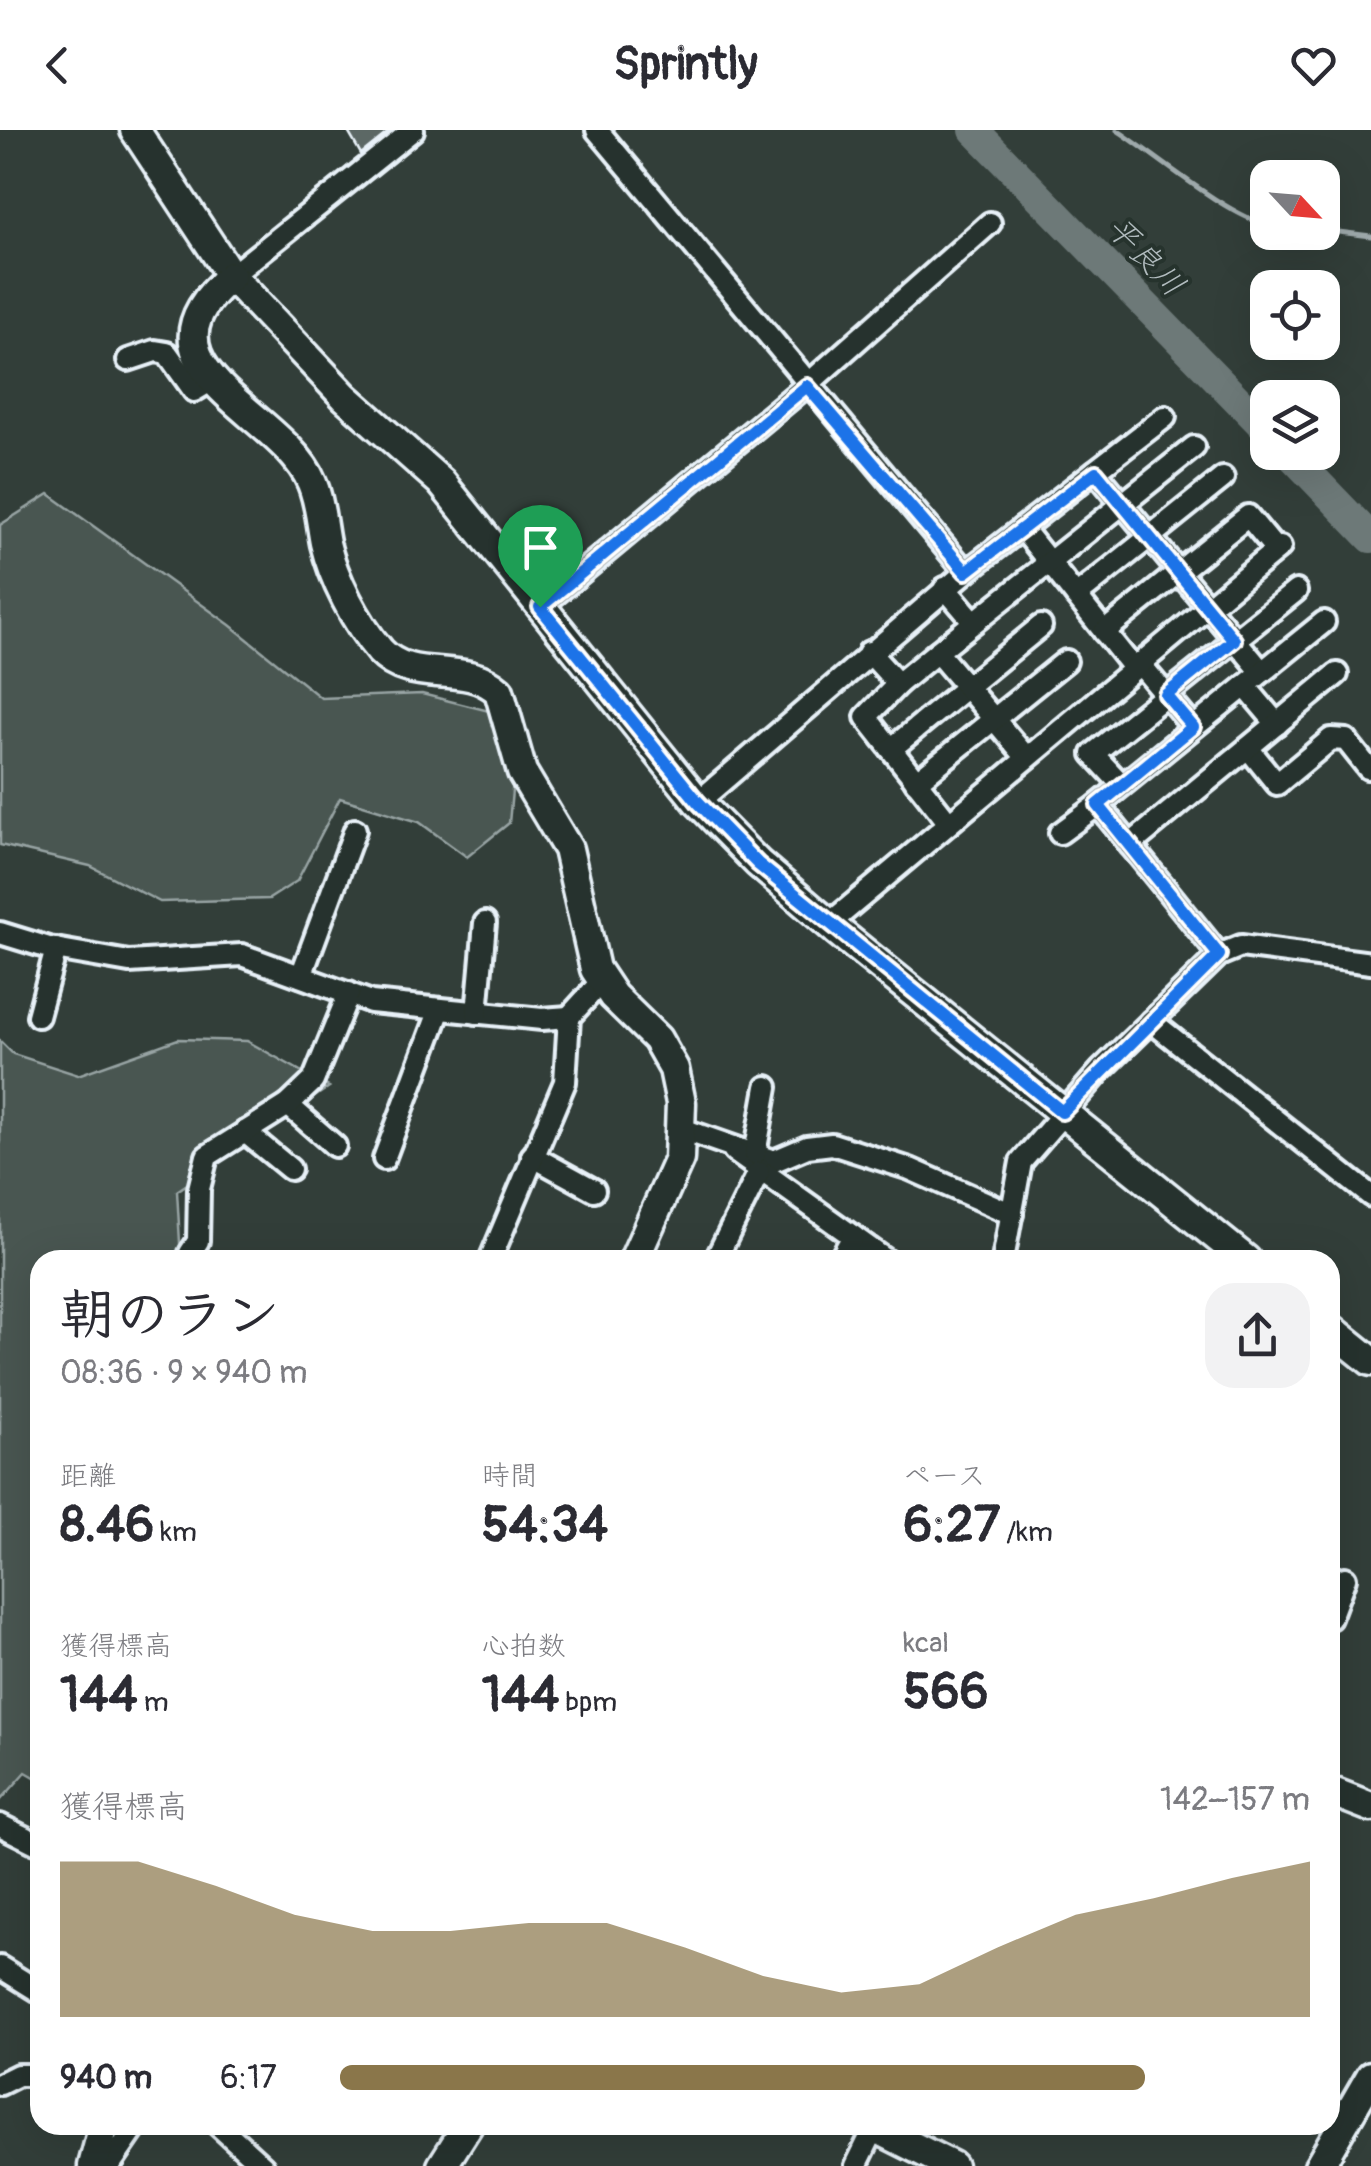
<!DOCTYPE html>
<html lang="ja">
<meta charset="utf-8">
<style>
:root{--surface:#fff;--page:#f2f2f3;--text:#2b2b33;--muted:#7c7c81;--accent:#8a764a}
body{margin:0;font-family:Pangolin,"Klee One",sans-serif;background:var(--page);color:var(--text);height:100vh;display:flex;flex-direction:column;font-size:38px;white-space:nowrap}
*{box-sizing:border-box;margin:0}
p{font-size:32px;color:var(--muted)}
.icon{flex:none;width:55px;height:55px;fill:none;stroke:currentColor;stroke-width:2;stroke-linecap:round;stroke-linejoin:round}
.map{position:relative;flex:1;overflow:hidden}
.sheet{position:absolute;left:30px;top:1120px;width:1310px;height:885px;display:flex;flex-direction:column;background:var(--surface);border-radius:30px;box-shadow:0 10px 40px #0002}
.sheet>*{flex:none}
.needle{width:65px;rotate:116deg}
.tools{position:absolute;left:1250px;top:30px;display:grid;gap:20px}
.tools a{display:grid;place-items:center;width:90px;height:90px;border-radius:20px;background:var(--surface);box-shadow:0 10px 40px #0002;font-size:50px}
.pin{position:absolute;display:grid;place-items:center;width:85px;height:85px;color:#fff;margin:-102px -42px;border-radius:50% 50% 50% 0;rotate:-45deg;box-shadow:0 0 10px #0007}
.pin .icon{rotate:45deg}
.round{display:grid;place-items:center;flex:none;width:105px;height:105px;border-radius:30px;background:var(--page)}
.head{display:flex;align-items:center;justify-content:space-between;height:170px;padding:0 30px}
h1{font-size:55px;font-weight:700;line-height:75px}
.stats{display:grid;grid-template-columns:repeat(3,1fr);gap:15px;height:170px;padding:10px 30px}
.stats div{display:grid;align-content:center}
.stats b{font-size:50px;font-weight:700}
.stats small{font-size:28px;font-weight:400}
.stats p{font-size:28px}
.chart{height:280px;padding:20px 30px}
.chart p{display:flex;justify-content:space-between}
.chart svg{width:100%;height:180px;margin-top:10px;fill:var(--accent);opacity:.7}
ul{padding:0 30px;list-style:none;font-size:32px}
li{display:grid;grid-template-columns:160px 120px 1fr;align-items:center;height:75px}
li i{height:25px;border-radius:12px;background:var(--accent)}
header{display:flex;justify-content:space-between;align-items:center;height:130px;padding:0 30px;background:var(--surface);font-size:45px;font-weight:700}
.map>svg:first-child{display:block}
.green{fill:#495651;stroke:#98a4a4;stroke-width:2.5}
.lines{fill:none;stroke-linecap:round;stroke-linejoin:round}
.stream{stroke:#9ea9ab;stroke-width:5}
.river{stroke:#6d7978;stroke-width:30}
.building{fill:#5c6865;stroke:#e8f1f8;stroke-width:2.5}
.street-casing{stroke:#e8f1f8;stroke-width:28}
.secondary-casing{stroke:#e8f1f8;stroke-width:35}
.street{stroke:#26332d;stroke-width:20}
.secondary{stroke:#26332d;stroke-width:28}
.route-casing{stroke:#fff;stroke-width:20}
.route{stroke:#1a73e8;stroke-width:12}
.labels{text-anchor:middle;stroke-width:8;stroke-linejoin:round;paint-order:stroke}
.water-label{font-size:32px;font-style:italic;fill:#b1bbbe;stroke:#26332d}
</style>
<header><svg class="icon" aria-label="back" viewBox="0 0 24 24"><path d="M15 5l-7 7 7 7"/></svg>Sprintly<svg class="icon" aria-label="heart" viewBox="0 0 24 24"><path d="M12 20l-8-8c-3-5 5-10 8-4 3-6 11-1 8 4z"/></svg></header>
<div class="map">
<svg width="1371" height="2036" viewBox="0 0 1371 2036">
<rect width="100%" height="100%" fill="#323e39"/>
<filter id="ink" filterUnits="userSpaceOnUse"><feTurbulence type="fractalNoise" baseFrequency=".01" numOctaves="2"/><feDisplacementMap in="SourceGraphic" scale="20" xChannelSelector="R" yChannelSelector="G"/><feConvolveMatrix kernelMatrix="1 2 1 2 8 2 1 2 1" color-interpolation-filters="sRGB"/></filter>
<g filter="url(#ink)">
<g class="green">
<path d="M 49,364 L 230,495 L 321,568 L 422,564 L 497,583 L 513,650 L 509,693 L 467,727 L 419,692 L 340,668 L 297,751 L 269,769 L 160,772 L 90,736 L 0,715 L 0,395 Z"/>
<path d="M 178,909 L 247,911 L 329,957 L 177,1061 L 181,1130 L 40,1130 L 40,1650 L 26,1642 L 0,1671 L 0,911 L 13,924 L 78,945 Z"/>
</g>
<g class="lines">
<g class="stream">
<path d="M 1117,0 C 1151,22 1233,90 1268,94"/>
<path d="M 1322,100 L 1371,106"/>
</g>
<g class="river">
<path d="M 974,0 L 1268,301"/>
<path d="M 1288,322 L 1371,408"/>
</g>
</g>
<path class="building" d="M 347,0 L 391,0 L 361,24 Z"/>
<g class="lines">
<defs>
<g id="street">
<path d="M 597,0 L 966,442 L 698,672"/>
<path d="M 231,146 L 413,0"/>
<path d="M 128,230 L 155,221 L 167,223 L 194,261 L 214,249"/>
<path d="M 1095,341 L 1165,287"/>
<path d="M 1022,398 L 1134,539"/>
<path d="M 966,442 L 1095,341 L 1262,542"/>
<path d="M 945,458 L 974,492"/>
<path d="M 1076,466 L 1223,348"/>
<path d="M 540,477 L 807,255 L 990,93"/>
<path d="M 1104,502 L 1248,386 L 1276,420"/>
<path d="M 869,522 L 898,554 L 937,522"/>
<path d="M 1140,534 L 1193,597"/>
<path d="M 898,554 L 866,587 L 949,693"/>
<path d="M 1245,556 L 1277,594"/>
<path d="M 1248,618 L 1277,654 L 1331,609 L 1346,610 L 1368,638"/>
<path d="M 891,619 L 1041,496"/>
<path d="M 1027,628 L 937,522 L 1194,317"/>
<path d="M 916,652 L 1066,531"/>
<path d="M 1122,655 L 1093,624 L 1296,461"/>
<path d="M 1060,703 L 1098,675"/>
<path d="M 1130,715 L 1337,544"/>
<path d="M 829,794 L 1280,417"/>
<path d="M 0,803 L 49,818 L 129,832 L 242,825 L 371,872 L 542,889 L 569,887"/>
<path d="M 1219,825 L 1098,675 L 1324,492"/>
<path d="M 301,846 L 355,700"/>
<path d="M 477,883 L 485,793"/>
<path d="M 38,886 L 56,819"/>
<path d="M 1151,891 L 1371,1066"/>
<path d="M 288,975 L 335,1016"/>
<path d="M 682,999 L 774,1031 L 807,1017 L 832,1014 L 910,1039 L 1012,1084"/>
<path d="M 245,1002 L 290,1039"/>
<path d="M 734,1021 L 886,1130"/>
<path d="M 755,1024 L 767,957"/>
<path d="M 532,1026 L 594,1060"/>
<path d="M 384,1029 L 440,879"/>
<path d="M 190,1123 L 198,1111 L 199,1059 L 207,1026 L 288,975 L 313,951 L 349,863"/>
<path d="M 718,1125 L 759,1042"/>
<path d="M 490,1130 L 565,952 L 569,887 L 601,852"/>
<path d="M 840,1130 L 853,1106"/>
<path d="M 1003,1130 L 1021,1032 L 1101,940 L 1219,825 L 1241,816 L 1371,833"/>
<path d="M 1330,1488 L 1345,1448"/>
<path d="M 0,1695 L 40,1715"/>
<path d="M 0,1837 L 40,1862"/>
<path d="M 0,1954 L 18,1945 L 40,1945"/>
<path d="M 218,1995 L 263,2036"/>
<path d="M 109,2036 L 137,1995"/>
<path d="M 856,2036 L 876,1995"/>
</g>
<g id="secondary">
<path d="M 135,0 L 231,146 L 345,267 L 441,352 L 698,672 L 758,733 L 836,800 L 1246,1130"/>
<path d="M 231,146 C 122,237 283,281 312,353 C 320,372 321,392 325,413 C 333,448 356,493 380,521 C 412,556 464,529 499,561 L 522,642 L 568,719 L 595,839 L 613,866 L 657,909 L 674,939 L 681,973 L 679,1029 L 634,1130"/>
<path d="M 1330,1198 L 1371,1231"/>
<path d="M 1330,1661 L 1371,1677"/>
<path d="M 874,1997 L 952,2036"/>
<path d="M 93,2036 L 104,1995"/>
<path d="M 442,2036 L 468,1995"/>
<path d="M 1319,2036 L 1371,1946"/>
</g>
</defs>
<use href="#street" class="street-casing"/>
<use href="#secondary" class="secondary-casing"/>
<use href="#street" class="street"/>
<use href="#secondary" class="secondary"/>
</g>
</g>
<g class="lines" filter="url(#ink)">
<defs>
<path id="route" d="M 807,256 L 966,442 L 1096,342 L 1234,510 L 1166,565 L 1193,597 L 1098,675 L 1219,825 L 1062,982 L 758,734 L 698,672 L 540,477 Z"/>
</defs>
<use href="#route" class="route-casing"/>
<use href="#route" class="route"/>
</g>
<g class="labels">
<g class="water-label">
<text transform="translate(1146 126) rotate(46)" y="11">平良川</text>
</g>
</g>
</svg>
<div class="tools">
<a><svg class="needle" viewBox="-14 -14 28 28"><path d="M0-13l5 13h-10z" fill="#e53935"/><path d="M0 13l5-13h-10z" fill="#7c7c81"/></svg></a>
<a><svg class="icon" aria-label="locate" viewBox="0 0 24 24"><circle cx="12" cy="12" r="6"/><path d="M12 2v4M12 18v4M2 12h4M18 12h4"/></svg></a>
<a><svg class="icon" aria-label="layers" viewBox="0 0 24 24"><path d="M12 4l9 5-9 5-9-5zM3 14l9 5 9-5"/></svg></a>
</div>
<div class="pin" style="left:540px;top:477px;background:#1e9e55"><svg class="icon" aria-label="arrive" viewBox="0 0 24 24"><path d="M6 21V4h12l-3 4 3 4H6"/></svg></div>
<section class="sheet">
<div class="head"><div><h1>朝のラン</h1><p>08:36 · 9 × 940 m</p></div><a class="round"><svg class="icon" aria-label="share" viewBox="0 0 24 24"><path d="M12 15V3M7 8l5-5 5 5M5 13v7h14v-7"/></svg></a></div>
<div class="stats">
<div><p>距離</p><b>8.46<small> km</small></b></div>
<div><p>時間</p><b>54:34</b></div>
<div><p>ペース</p><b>6:27<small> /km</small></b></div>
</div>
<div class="stats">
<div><p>獲得標高</p><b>144<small> m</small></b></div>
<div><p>心拍数</p><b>144<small> bpm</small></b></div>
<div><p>kcal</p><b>566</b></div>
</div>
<div class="chart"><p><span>獲得標高</span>142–157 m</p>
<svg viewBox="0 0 160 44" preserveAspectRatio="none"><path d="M0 44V6L10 6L20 12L30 19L40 23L50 23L60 21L70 21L80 27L90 34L100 38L110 36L120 27L130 19L140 15L150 10L160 6V44z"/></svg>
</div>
<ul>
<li><b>940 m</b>6:17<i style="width:83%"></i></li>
</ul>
</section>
</div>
